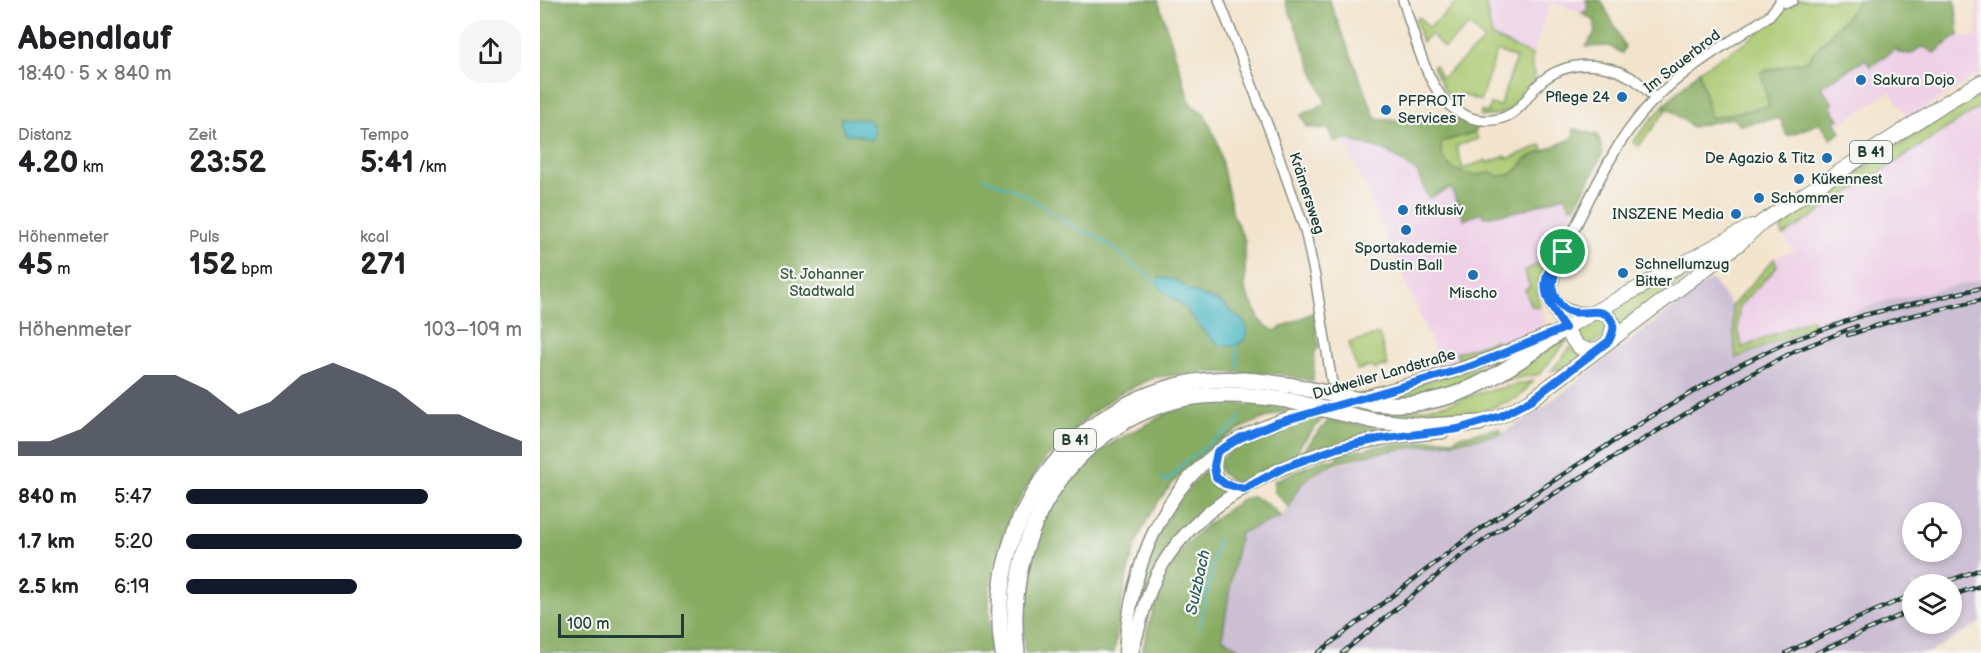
<!DOCTYPE html>
<html lang="de">
<meta charset="utf-8">
<style>
:root{--surface:#fff;--page:#f6f6f6;--text:#202124;--muted:#757577;--accent:#111827}
body{margin:0;font-family:"Balsamiq Sans",sans-serif;background:var(--page);color:var(--text);height:100vh;display:flex;flex-direction:column;font-size:22px;white-space:nowrap}
*{box-sizing:border-box;margin:0}
p{font-size:20px;color:var(--muted)}
.icon{flex:none;width:33px;height:33px;fill:none;stroke:currentColor;stroke-width:2;stroke-linecap:round;stroke-linejoin:round}
.map{position:relative;flex:1;overflow:hidden}
.side{display:flex;flex-direction:column;background:var(--surface);width:540px}
.side>*{flex:none}
.fabs{position:absolute;left:1362px;top:502px;display:grid;gap:12px}
.fabs a{display:grid;place-items:center;width:60px;height:60px;border-radius:50%;background:var(--surface);box-shadow:0 3px 9px #0003;font-size:30px}
.scale{position:absolute;left:18px;bottom:15px;width:126px;box-sizing:border-box;padding-left:6px;border:3px solid #1f3d34;border-top:0;font-size:16px;line-height:21px;white-space:nowrap;color:#1f3d34;-webkit-text-stroke:4px #f6f6f2;paint-order:stroke}
.pin{position:absolute;display:grid;place-items:center;width:51px;height:51px;color:#fff;margin:-26px;border:3px solid #fff;border-radius:50%;box-shadow:0 2px 6px #0007}
.round{display:grid;place-items:center;flex:none;width:63px;height:63px;border-radius:24px;background:var(--page)}
.overview{display:flex;align-items:center;justify-content:space-between;height:102px;padding:0 18px}
h1{font-size:33px;font-weight:700;line-height:45px}
.figures{display:grid;grid-template-columns:repeat(3,1fr);gap:9px;height:102px;padding:6px 18px}
.figures div{display:grid;align-content:center}
.figures b{font-size:30px;font-weight:700}
.figures small{font-size:16px;font-weight:400}
.figures p{font-size:16px}
.chart{height:168px;padding:12px 18px}
.chart p{display:flex;justify-content:space-between}
.chart svg{width:100%;height:108px;margin-top:6px;fill:var(--accent);opacity:.7}
ul{padding:0 18px;list-style:none;font-size:20px}
li{display:grid;grid-template-columns:96px 72px 1fr;align-items:center;height:45px}
li i{height:15px;border-radius:8px;background:var(--accent)}
main{display:flex;flex:1;min-height:0}
.map>svg:first-child{display:block}
.built{fill:#eed0e7}
.industrial{fill:#ccbed3;fill-rule:evenodd}
.green{fill:#aac870;stroke:#648252;stroke-width:1.5}
.forest{fill:#87ac62;stroke:#53744b;stroke-width:1.5;fill-rule:evenodd}
.water{fill:#49b7c3;stroke:#347a7c;stroke-width:1.5}
.lines{fill:none;stroke-linecap:round;stroke-linejoin:round}
.stream{stroke:#49b7c3;stroke-width:2}
.minor-casing{stroke:#899080;stroke-width:12}
.secondary-casing{stroke:#899080;stroke-width:15}
.primary-casing{stroke:#899080;stroke-width:16}
.trunk-casing{stroke:#899080;stroke-width:18}
.minor{stroke:#fff;stroke-width:9}
.secondary{stroke:#fff;stroke-width:12}
.primary{stroke:#fff;stroke-width:14}
.trunk{stroke:#fff;stroke-width:15}
.rail-casing{stroke:#1f3d34;stroke-width:4.5}
.rail{stroke:#f6f6f2;stroke-width:2;stroke-dasharray:7;stroke-linecap:butt}
.trunk-bridge-casing{stroke:#899080;stroke-width:18;stroke-linecap:butt}
.trunk-bridge{stroke:#fff;stroke-width:15}
.route-casing{stroke:#fff;stroke-width:12}
.route{stroke:#1a73e8;stroke-width:8}
.poi-dot{fill:#1f6fb2;stroke:#f6f6f2;stroke-width:2}
.labels{text-anchor:middle;stroke-width:4.5;stroke-linejoin:round;paint-order:stroke}
.shield{fill:#f6f6f2;stroke:#60746d;stroke-width:1.5}
.shield-label{font-size:14px;font-weight:bold;fill:#1f3d34}
.street-label{font-size:15px;fill:#1f3d34;stroke:#f6f6f2}
.poi-label{font-size:15px;fill:#1f3d34;stroke:#f6f6f2;text-anchor:start}
.park-label{font-size:15px;fill:#3b5940;stroke:#f6f6f2}
.water-label{font-size:16px;font-style:italic;fill:#2a5c58;stroke:#f6f6f2}
</style>
<main>
<section class="side">
<div class="overview"><div><h1>Abendlauf</h1><p>18:40 · 5 × 840 m</p></div><a class="round"><svg class="icon" aria-label="share" viewBox="0 0 24 24"><path d="M12 15V3M7 8l5-5 5 5M5 13v7h14v-7"/></svg></a></div>
<div class="figures">
<div><p>Distanz</p><b>4.20<small> km</small></b></div>
<div><p>Zeit</p><b>23:52</b></div>
<div><p>Tempo</p><b>5:41<small> /km</small></b></div>
</div>
<div class="figures">
<div><p>Höhenmeter</p><b>45<small> m</small></b></div>
<div><p>Puls</p><b>152<small> bpm</small></b></div>
<div><p>kcal</p><b>271</b></div>
</div>
<div class="chart"><p><span>Höhenmeter</span>103–109 m</p>
<svg viewBox="0 0 160 44" preserveAspectRatio="none"><path d="M0 44V38L10 38L20 33L30 22L40 11L50 11L60 17L70 27L80 22L90 11L100 6L110 11L120 17L130 27L140 27L150 33L160 38V44z"/></svg>
</div>
<ul>
<li><b>840 m</b>5:47<i style="width:72%"></i></li>
<li><b>1.7 km</b>5:20<i style="width:100%"></i></li>
<li><b>2.5 km</b>6:19<i style="width:51%"></i></li>
</ul>
</section>
<div class="map">
<svg width="1441" height="653" viewBox="0 0 1441 653">
<rect width="100%" height="100%" fill="#f6f6f2"/>
<filter id="ink" filterUnits="userSpaceOnUse"><feTurbulence type="fractalNoise" baseFrequency=".0167" numOctaves="2"/><feDisplacementMap in="SourceGraphic" scale="12" xChannelSelector="R" yChannelSelector="G"/><feConvolveMatrix kernelMatrix="1 2 1 2 8 2 1 2 1" color-interpolation-filters="sRGB"/></filter>
<filter id="wash" filterUnits="userSpaceOnUse"><feTurbulence type="fractalNoise" baseFrequency=".008" numOctaves="4" result="noise"/><feDisplacementMap in="SourceGraphic" scale="24" xChannelSelector="R" yChannelSelector="G"/><feGaussianBlur stdDeviation="1.35" result="paint"/><feColorMatrix in="noise" values="0 0 0 0 0 0 0 0 0 0 0 0 0 0 0 0 0 1.4 0 .05"/><feComposite in="paint" operator="in"/></filter>
<g filter="url(#wash)">
<rect width="100%" height="100%" fill="#f3e4cd"/>
<g class="built">
<path d="M 945,0 L 1046,0 L 1049,6 L 1047,11 L 1042,13 L 1011,2 L 992,55 L 952,37 Z"/>
<path d="M 1436,0 L 1441,0 L 1441,73 L 1368,118 L 1350,91 L 1297,126 L 1295,122 L 1298,119 L 1281,86 L 1317,63 L 1327,59 L 1331,67 L 1357,49 L 1371,54 L 1381,47 L 1387,48 L 1394,53 L 1419,35 L 1437,38 Z"/>
<path d="M 1441,94 L 1441,280 L 1342,302 L 1300,316 L 1196,358 L 1192,306 L 1234,258 L 1254,251 L 1241,231 L 1241,223 L 1418,106 Z"/>
<path d="M 804,139 L 845,150 L 877,172 L 888,198 L 911,188 L 942,212 L 944,217 L 979,211 L 1025,196 L 1030,207 L 1036,206 L 1000,274 L 998,296 L 1005,321 L 1004,325 L 958,346 L 907,364 L 900,362 Z"/>
</g>
<path class="industrial" d="M 1171,279 L 1192,306 L 1196,358 L 1300,316 L 1342,302 L 1441,280 L 1441,622 L 1389,653 L 706,653 L 682,638 L 694,563 L 700,533 L 741,517 L 749,507 L 758,489 L 770,478 L 782,470 L 841,451 L 924,442 L 962,433 L 994,414 ZM 1372,513 L 1412,513 L 1412,552 L 1372,552 ZM 1372,585 L 1412,585 L 1412,624 L 1372,624 Z"/>
<g class="green">
<path d="M 920,0 L 945,0 L 952,37 L 992,55 L 992,67 L 995,79 C 985,100 966,118 941,116 L 941,111 L 947,113 L 951,104 L 960,106 L 976,58 L 957,51 L 940,101 L 921,94 L 917,106 L 904,89 L 893,67 L 895,65 L 902,78 L 944,41 L 930,25 L 904,48 L 891,34 L 882,42 L 875,20 L 879,17 L 889,28 Z"/>
<path d="M 1259,0 L 1319,0 L 1312,10 L 1266,61 L 1221,72 L 1229,106 L 1171,118 L 1159,71 C 1187,52 1224,35 1244,7 L 1254,4 Z"/>
<path d="M 1441,94 L 1441,106 L 1243,236 L 1241,228 L 1255,217 L 1253,215 L 1418,106 Z"/>
<path d="M 1124,105 L 1127,109 L 1099,146 L 1093,142 Z"/>
<path d="M 935,132 L 938,139 L 916,146 L 923,169 L 946,160 L 947,163 L 966,156 L 968,159 L 1001,145 L 1004,151 C 999,153 991,155 987,159 C 980,163 979,171 970,174 C 949,182 892,175 902,142 Z"/>
<path d="M 1008,253 L 1010,254 C 1001,272 994,287 1000,307 L 992,306 L 985,290 L 990,287 L 984,271 L 1000,263 L 998,258 Z"/>
<path d="M 1234,259 L 1237,265 L 1236,268 L 1199,306 L 1198,328 L 1202,348 L 1271,319 L 1274,326 L 1196,358 L 1192,306 Z"/>
<path d="M 1157,262 L 1159,266 L 1080,327 L 1067,310 Z"/>
<path d="M 1055,319 L 1064,321 L 1067,330 L 1060,340 L 1048,345 L 1040,340 L 1039,330 L 1047,322 Z"/>
<path d="M 839,334 L 848,366 L 844,367 L 843,365 L 834,370 L 832,366 L 817,370 L 809,343 Z"/>
<path d="M 1023,336 L 1027,341 L 1000,374 L 958,382 Z"/>
<path d="M 956,340 L 958,346 L 919,359 L 916,353 Z"/>
<path d="M 1031,347 L 1041,356 L 1029,365 L 1011,371 Z"/>
<path d="M 973,356 L 919,388 L 874,398 L 840,396 Z"/>
<path d="M 993,381 L 979,397 L 943,411 L 915,417 L 888,420 L 836,414 L 837,411 L 874,410 L 912,403 L 939,393 Z"/>
</g>
<g class="forest">
<path d="M 0,0 L 618,0 L 651,105 L 664,113 L 677,141 L 693,215 L 705,241 L 705,290 L 721,322 L 734,331 L 774,312 L 779,348 L 775,351 L 773,381 L 740,374 L 668,372 L 616,377 L 580,393 L 551,414 L 506,458 L 473,509 L 458,549 L 449,591 L 450,641 L 452,653 L 0,653 ZM 636,280 L 651,291 L 681,303 L 689,309 L 700,344 C 670,353 656,316 636,300 Z"/>
<path d="M 745,0 L 789,0 L 836,119 L 895,122 L 909,120 L 912,116 L 938,127 L 935,132 C 925,137 913,137 902,142 C 896,163 918,174 935,175 C 945,176 949,168 958,176 L 970,175 L 980,168 L 985,159 L 1033,138 L 1034,129 L 1058,135 L 1063,153 L 1036,206 L 1030,207 L 1025,196 L 979,211 L 944,217 L 941,212 L 924,220 L 911,188 L 888,198 L 877,172 L 845,150 L 804,139 L 795,143 L 789,129 L 767,127 L 761,115 L 786,103 Z"/>
<path d="M 1046,0 L 1061,0 L 1085,47 L 1082,53 L 1069,46 L 1046,47 L 1055,32 L 1055,21 L 1042,13 L 1047,11 L 1048,6 Z"/>
<path d="M 1319,0 L 1415,0 L 1419,35 L 1394,53 L 1387,48 L 1381,47 L 1371,54 L 1359,53 L 1356,49 L 1330,67 L 1326,59 L 1281,86 L 1293,104 L 1290,106 L 1299,119 L 1295,122 L 1301,132 L 1291,139 L 1280,123 L 1247,136 L 1240,118 L 1200,125 L 1192,118 L 1152,127 L 1124,105 L 1159,71 L 1171,118 L 1229,106 L 1221,72 L 1267,61 L 1312,10 Z"/>
<path d="M 693,403 L 751,409 C 734,415 715,421 700,429 C 653,454 611,499 594,550 C 584,583 579,619 574,653 L 485,653 C 474,587 492,510 544,464 C 562,448 585,435 606,425 C 614,421 622,415 630,411 C 650,403 672,403 693,403 Z"/>
<path d="M 788,412 L 761,444 L 755,458 L 704,483 L 694,482 L 681,473 L 679,464 C 692,436 760,421 788,412 Z"/>
<path d="M 789,420 L 838,428 L 837,434 L 760,456 L 774,437 Z"/>
<path d="M 959,428 L 962,433 C 912,449 787,444 757,490 C 754,495 752,502 749,507 L 734,491 L 734,481 L 786,458 L 790,461 L 796,459 L 797,455 L 840,446 L 901,439 L 913,440 L 920,436 Z"/>
<path d="M 669,467 L 673,480 L 688,493 L 664,512 L 597,614 L 595,614 C 607,554 623,509 669,467 Z"/>
<path d="M 711,497 C 724,499 732,508 741,517 L 700,533 L 694,563 L 682,638 L 706,653 L 602,653 C 612,609 624,565 658,533 C 671,520 687,510 702,499 Z"/>
</g>
<g class="water">
<path d="M 302,118 L 330,120 L 335,131 L 332,140 L 318,135 L 306,134 L 301,124 Z"/>
<path d="M 619,278 L 636,280 L 651,291 L 681,303 L 706,324 C 707,332 707,340 698,344 C 675,356 657,320 644,307 C 635,297 622,294 617,282 Z"/>
</g>
<g class="lines">
<g class="stream">
<path d="M 444,178 L 484,194 L 532,226 L 557,236 L 618,283"/>
<path d="M 696,343 L 698,368"/>
<path d="M 621,477 L 627,482 L 644,463 L 697,423 L 701,416"/>
<path d="M 659,629 L 678,539"/>
</g>
</g>
</g>
<g filter="url(#ink)">
<g class="lines">
<defs>
<g id="minor">
<path d="M 679,0 L 729,129 L 765,230 L 775,277 L 794,396"/>
<path d="M 863,0 C 872,29 885,79 905,101 C 912,109 921,114 931,118 C 944,122 959,121 971,114 C 984,107 990,91 1002,81 C 1028,60 1063,61 1092,78 C 1101,83 1108,92 1116,99"/>
<path d="M 1240,0 L 1247,3 L 1253,0"/>
<path d="M 1021,253 C 994,281 1006,301 1025,328"/>
<path d="M 1052,312 C 1035,312 1016,311 1013,290 C 1010,269 1065,168 1078,146 C 1089,129 1101,113 1115,99 C 1148,66 1190,42 1229,16 L 1241,1"/>
</g>
<g id="secondary">
<path d="M 677,452 C 671,478 678,485 703,489"/>
<path d="M 585,653 C 590,569 622,480 700,438 C 751,412 810,402 864,386 C 915,372 962,356 1009,334"/>
<path d="M 592,653 C 600,624 606,594 621,567 C 662,496 762,451 840,439 C 861,435 882,434 903,432"/>
</g>
<g id="primary">
<path d="M 1054,312 L 1066,314 L 1074,324 L 1069,341"/>
<path d="M 1059,349 C 1037,353 1036,344 1025,328 L 1212,226"/>
<path d="M 939,423 L 961,416 L 991,400 L 1200,243 L 1222,222 L 1407,102 L 1441,82"/>
</g>
<g id="trunk">
<path d="M 834,403 C 913,412 965,372 1025,328"/>
<path d="M 835,421 L 887,426 L 939,423"/>
<path d="M 463,653 C 442,532 523,410 644,384 C 680,376 716,380 753,386"/>
<path d="M 477,653 C 462,537 528,423 647,398 C 680,392 713,395 746,400"/>
</g>
</defs>
<use href="#minor" class="minor-casing"/>
<use href="#secondary" class="secondary-casing"/>
<use href="#primary" class="primary-casing"/>
<use href="#trunk" class="trunk-casing"/>
<use href="#minor" class="minor"/>
<use href="#secondary" class="secondary"/>
<use href="#primary" class="primary"/>
<use href="#trunk" class="trunk"/>
<defs>
<g id="rail">
<path d="M 1308,335 L 1361,318 L 1441,300"/>
<path d="M 1397,585 L 1441,569"/>
<path d="M 1412,595 L 1441,586"/>
<path d="M 778,653 L 934,533 L 1112,416 L 1192,369 L 1245,343 L 1324,315 L 1441,288"/>
<path d="M 802,653 L 921,556 L 997,504 L 1211,374 L 1255,351 L 1317,326"/>
<path d="M 1246,653 L 1316,619 L 1372,595"/>
<path d="M 1276,653 L 1372,610"/>
</g>
</defs>
<use href="#rail" class="rail-casing"/>
<use href="#rail" class="rail"/>
<defs>
<g id="trunk-bridge">
<path d="M 753,386 L 834,403"/>
<path d="M 746,400 L 835,421"/>
</g>
</defs>
<use href="#trunk-bridge" class="trunk-bridge-casing"/>
<use href="#trunk-bridge" class="trunk-bridge"/>
</g>
</g>
<g class="lines" filter="url(#ink)">
<defs>
<path id="route" d="M 1023,252 C 1021,262 1014,272 1013,282 C 1011,294 1020,309 1032,312 C 1045,315 1061,306 1071,319 C 1076,327 1072,334 1069,341 L 991,400 L 961,416 L 918,429 L 839,439 L 797,448 L 745,467 L 704,489 L 685,484 L 676,477 L 674,466 L 677,452 L 700,438 L 736,423 L 932,366 L 1025,328 C 1005,299 994,280 1023,252 Z"/>
</defs>
<use href="#route" class="route-casing"/>
<use href="#route" class="route"/>
</g>
<g class="poi-dot">
<circle cx="1321" cy="80" r="6"/>
<circle cx="1082" cy="97" r="6"/>
<circle cx="846" cy="110" r="6"/>
<circle cx="1287" cy="158" r="6"/>
<circle cx="1259" cy="179" r="6"/>
<circle cx="1219" cy="198" r="6"/>
<circle cx="863" cy="210" r="6"/>
<circle cx="1196" cy="214" r="6"/>
<circle cx="866" cy="230" r="6"/>
<circle cx="1083" cy="273" r="6"/>
<circle cx="933" cy="275" r="6"/>
</g>
<g class="labels">
<g class="shield">
<rect x="1310" y="141" width="42" height="22" rx="4.5"/>
<rect x="514" y="429" width="42" height="22" rx="4.5"/>
</g>
<g class="shield-label">
<text x="1331" y="157">B 41</text>
<text x="535" y="445">B 41</text>
</g>
<g class="street-label">
<text transform="translate(1142 61) rotate(-38)" y="5">Im Sauerbrod</text>
<text transform="translate(767 193) rotate(72)" y="5">Krämersweg</text>
<text transform="translate(844 374) rotate(-16)" y="5">Dudweiler Landstraße</text>
</g>
<g class="poi-label">
<text x="1333" y="85">Sakura Dojo</text>
<text x="1070" y="102" text-anchor="end">Pflege 24</text>
<text x="858" y="106">PFPRO IT<tspan x="858" dy="17">Services</tspan></text>
<text x="1275" y="163" text-anchor="end">De Agazio &amp; Titz</text>
<text x="1271" y="184">Kükennest</text>
<text x="1231" y="203">Schommer</text>
<text x="875" y="215">fitklusiv</text>
<text x="1184" y="219" text-anchor="end">INSZENE Media</text>
<text x="866" y="253" text-anchor="middle">Sportakademie<tspan x="866" dy="17">Dustin Ball</tspan></text>
<text x="1095" y="269">Schnellumzug<tspan x="1095" dy="17">Bitter</tspan></text>
<text x="933" y="298" text-anchor="middle">Mischo</text>
</g>
<g class="park-label">
<text x="282" y="279">St. Johanner<tspan x="282" dy="17">Stadtwald</tspan></text>
</g>
<g class="water-label">
<text transform="translate(657 582) rotate(-78)" y="6">Sulzbach</text>
</g>
</g>
</svg>
<div class="fabs">
<a><svg class="icon" aria-label="locate" viewBox="0 0 24 24"><circle cx="12" cy="12" r="6"/><path d="M12 2v4M12 18v4M2 12h4M18 12h4"/></svg></a>
<a><svg class="icon" aria-label="layers" viewBox="0 0 24 24"><path d="M12 4l9 5-9 5-9-5zM3 14l9 5 9-5"/></svg></a>
</div>
<div class="scale">100 m</div>
<div class="pin" style="left:1023px;top:252px;background:#1e9e55"><svg class="icon" aria-label="arrive" viewBox="0 0 24 24"><path d="M6 21V4h12l-3 4 3 4H6"/></svg></div>
</div>
</main>
